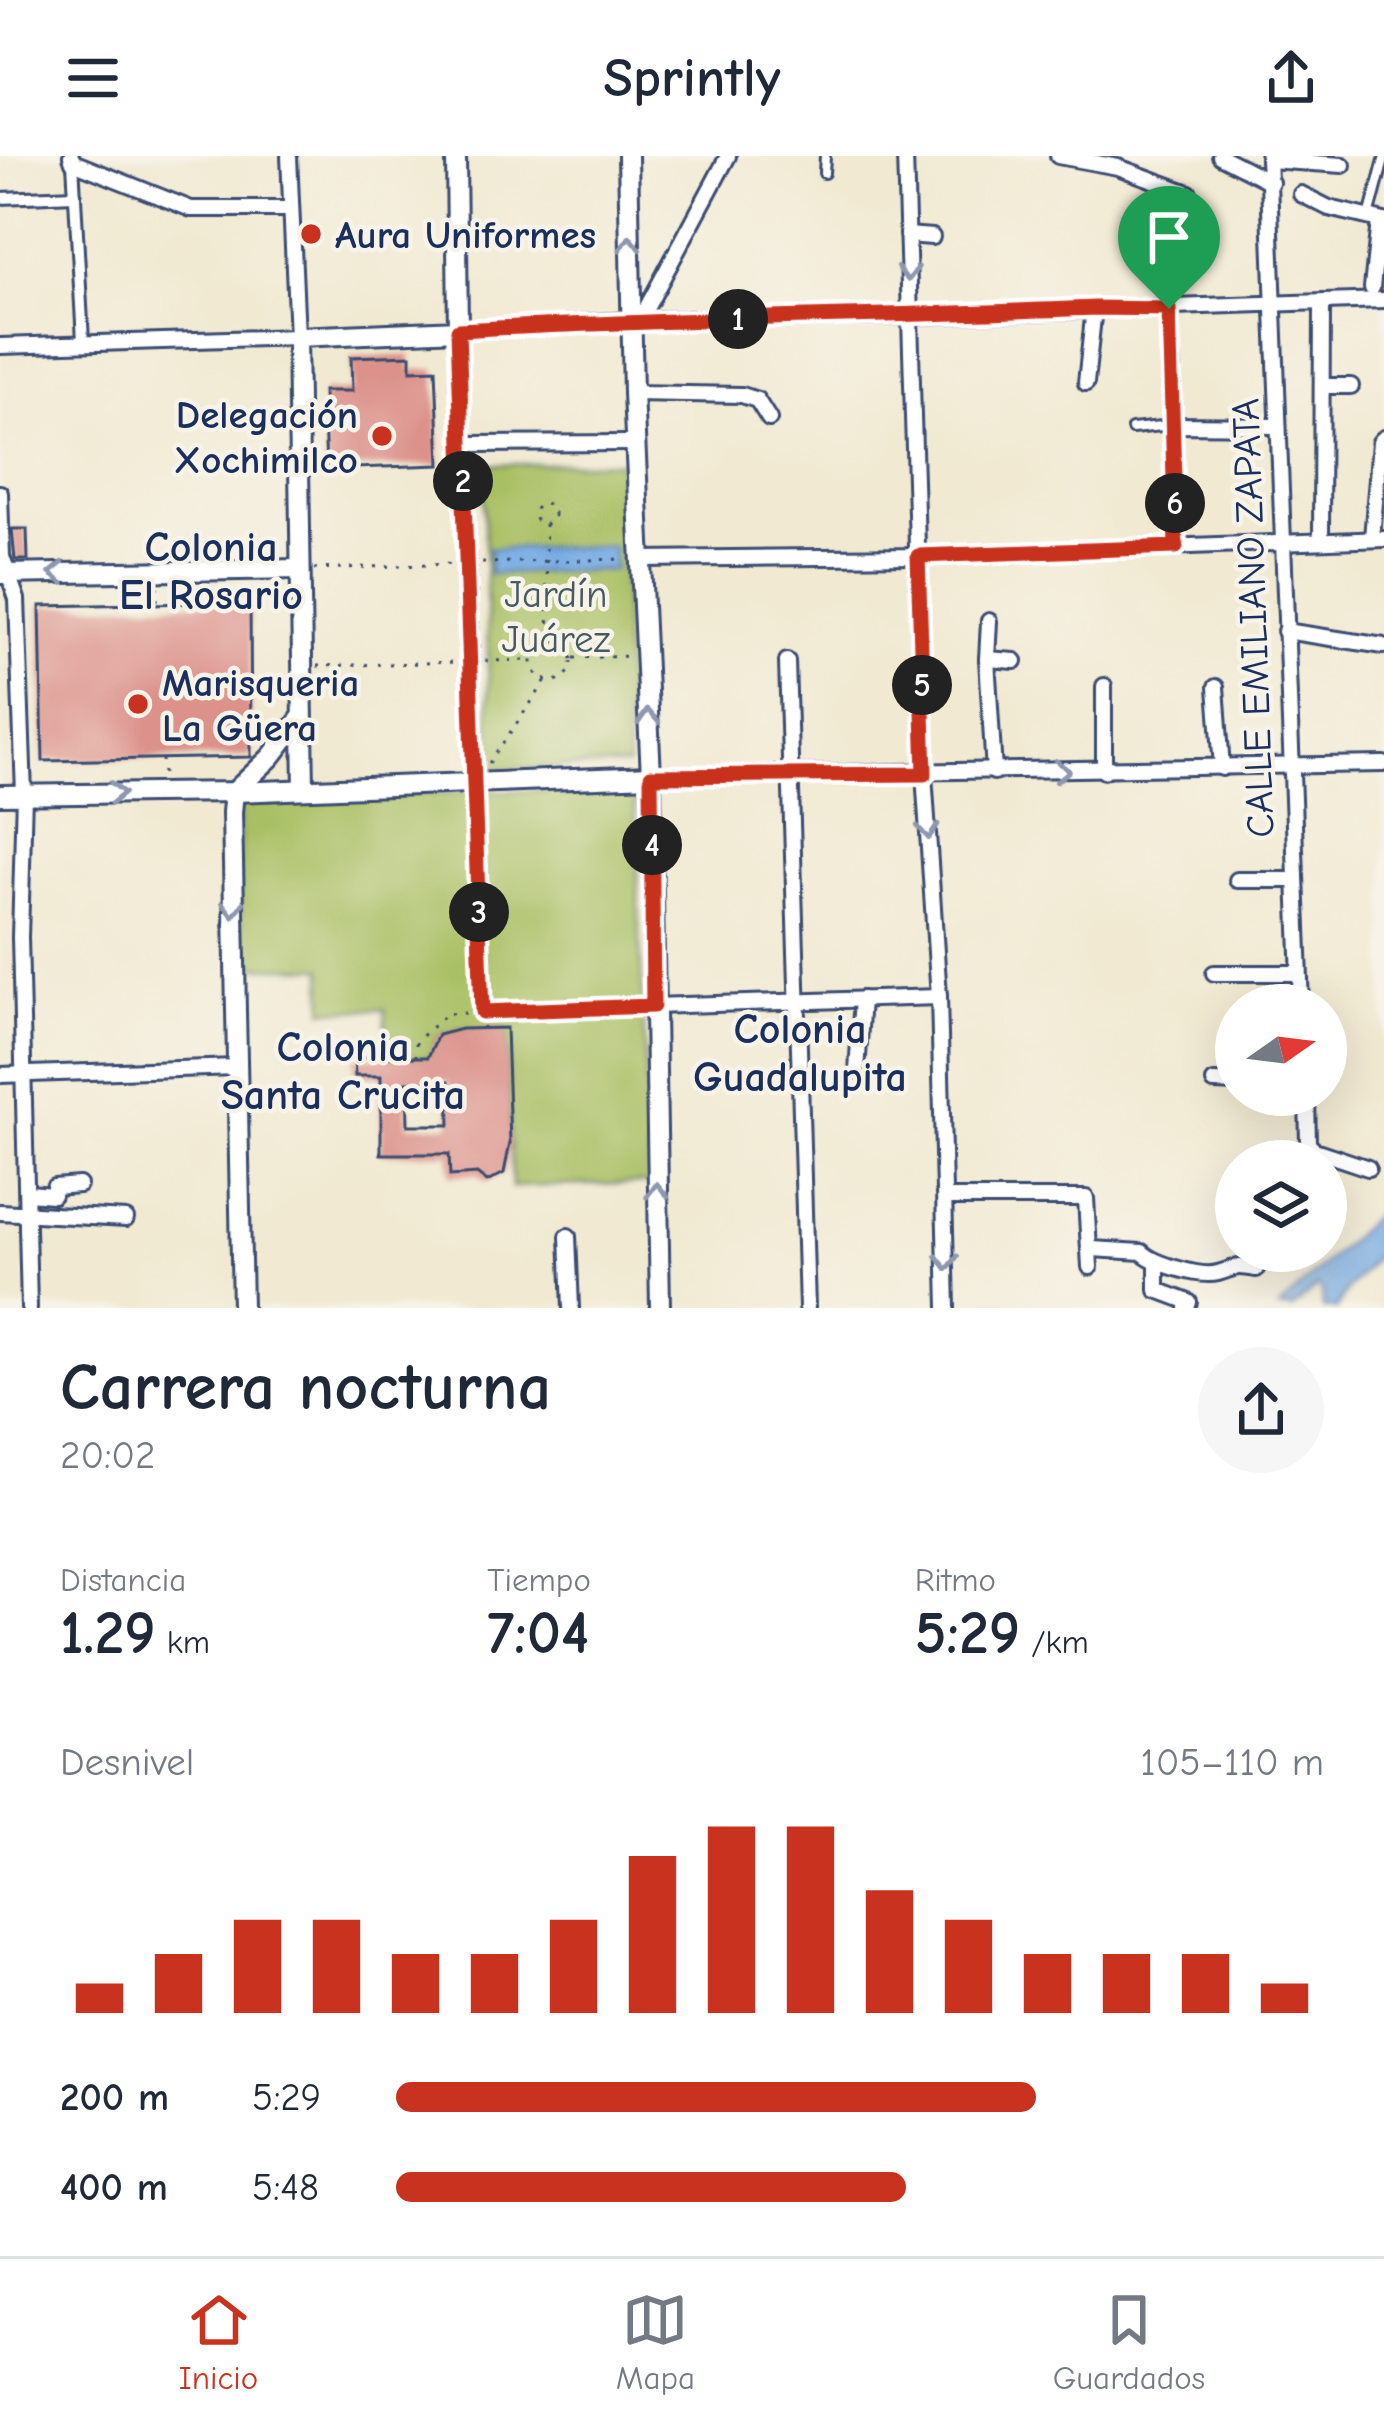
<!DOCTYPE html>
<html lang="es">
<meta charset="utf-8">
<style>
:root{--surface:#fff;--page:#f6f6f7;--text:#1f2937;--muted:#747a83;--line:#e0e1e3;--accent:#c8321e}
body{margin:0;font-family:"Comic Neue",sans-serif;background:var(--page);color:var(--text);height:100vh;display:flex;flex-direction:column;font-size:45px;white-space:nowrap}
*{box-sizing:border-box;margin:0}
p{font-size:39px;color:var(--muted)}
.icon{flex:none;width:66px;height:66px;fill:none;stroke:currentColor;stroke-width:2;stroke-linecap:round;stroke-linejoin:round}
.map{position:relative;height:1152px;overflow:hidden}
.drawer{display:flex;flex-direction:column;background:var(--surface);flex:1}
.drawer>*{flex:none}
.needle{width:78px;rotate:76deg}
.tools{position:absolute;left:1215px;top:828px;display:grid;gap:24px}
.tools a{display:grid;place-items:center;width:132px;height:132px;border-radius:50%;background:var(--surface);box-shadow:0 12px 48px #0002;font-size:60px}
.pin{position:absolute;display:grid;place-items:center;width:102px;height:102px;color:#fff;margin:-123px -51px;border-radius:50% 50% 50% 0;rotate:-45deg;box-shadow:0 0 12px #0007}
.pin .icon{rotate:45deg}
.km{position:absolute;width:60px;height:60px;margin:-30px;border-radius:50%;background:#222;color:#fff;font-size:33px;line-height:60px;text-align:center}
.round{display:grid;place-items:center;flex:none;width:126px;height:126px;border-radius:63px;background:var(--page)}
.head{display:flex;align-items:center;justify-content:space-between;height:204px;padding:0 60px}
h1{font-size:66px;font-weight:700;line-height:90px}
.stats{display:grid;grid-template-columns:repeat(3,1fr);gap:18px;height:204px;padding:12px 60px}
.stats div{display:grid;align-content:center}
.stats b{font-size:60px;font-weight:700}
.stats small{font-size:33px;font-weight:400}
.stats p{font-size:33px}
.chart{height:336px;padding:24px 60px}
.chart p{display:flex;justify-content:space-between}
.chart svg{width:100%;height:216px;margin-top:12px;stroke:var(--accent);stroke-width:6}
ul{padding:0 60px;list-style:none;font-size:39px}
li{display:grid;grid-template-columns:192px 144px 1fr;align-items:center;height:90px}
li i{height:30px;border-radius:15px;background:var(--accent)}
header{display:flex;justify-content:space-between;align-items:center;height:156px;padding:0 60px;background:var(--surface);font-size:54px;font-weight:700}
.dock{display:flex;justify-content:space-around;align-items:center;height:168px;border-top:3px solid var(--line);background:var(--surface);font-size:33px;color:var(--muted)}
.dock a{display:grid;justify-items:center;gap:6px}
.dock .on{color:var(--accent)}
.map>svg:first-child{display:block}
.green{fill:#a9bf63;stroke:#627760;stroke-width:3}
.water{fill:#76aae3;stroke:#486ca0;stroke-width:3}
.building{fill:#dc928b;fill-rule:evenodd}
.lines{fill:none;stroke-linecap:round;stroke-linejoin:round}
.service-casing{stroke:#3b4b6f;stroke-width:14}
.pedestrian-casing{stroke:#3b4b6f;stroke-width:16}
.minor-casing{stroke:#3b4b6f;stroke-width:20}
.tertiary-casing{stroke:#3b4b6f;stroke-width:24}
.path{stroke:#3b4b6f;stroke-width:3;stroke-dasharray:3 9;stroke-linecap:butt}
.service{stroke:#fff;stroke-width:8}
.pedestrian{stroke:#fff;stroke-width:10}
.minor{stroke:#fff;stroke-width:14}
.tertiary{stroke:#fff;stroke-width:18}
.oneway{stroke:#8d97ae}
.route-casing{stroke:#fff;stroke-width:24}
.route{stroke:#c8321e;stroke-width:15}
.poi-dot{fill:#c8321e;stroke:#f7f3e8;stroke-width:4.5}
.labels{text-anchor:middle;stroke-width:9;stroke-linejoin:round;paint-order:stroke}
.poi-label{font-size:39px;font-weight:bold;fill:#1b2f5e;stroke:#f7f3e8;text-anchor:start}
.park-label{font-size:39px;fill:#465a60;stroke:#f7f3e8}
.street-label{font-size:39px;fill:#1b2f5e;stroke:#f7f3e8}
.neighbourhood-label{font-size:42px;font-weight:bold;fill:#1b2f5e;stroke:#f7f3e8}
</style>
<header><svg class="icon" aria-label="menu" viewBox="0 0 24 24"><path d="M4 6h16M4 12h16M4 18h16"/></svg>Sprintly<svg class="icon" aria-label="share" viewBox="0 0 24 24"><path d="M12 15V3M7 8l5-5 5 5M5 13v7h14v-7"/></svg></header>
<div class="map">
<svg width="1384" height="1152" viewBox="0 0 1384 1152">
<rect width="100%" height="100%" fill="#f7f3e8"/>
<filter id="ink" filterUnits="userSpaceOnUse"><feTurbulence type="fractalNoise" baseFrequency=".00833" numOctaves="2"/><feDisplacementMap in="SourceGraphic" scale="24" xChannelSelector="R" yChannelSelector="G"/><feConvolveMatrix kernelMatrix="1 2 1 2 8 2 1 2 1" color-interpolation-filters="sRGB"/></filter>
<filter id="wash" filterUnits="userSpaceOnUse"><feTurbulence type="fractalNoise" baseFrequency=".004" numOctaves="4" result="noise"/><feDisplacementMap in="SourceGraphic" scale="48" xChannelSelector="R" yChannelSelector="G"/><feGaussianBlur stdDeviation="2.7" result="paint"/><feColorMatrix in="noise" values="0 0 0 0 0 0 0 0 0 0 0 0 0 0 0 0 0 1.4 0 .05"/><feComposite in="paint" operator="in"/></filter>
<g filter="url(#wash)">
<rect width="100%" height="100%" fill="#f1e9d2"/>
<g class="green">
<path d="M 620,306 L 628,610 L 491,613 L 483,309 Z"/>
<path d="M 634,632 L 650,1027 L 512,1031 L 506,872 L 461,873 L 438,879 L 428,901 L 387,901 L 385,853 L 324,854 L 323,812 L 241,810 L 239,642 Z"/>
</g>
<g class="water">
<path d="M 613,390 L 614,414 L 490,418 L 489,393 Z"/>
<path d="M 1384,1051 L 1384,1091 L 1348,1133 L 1337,1152 L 1323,1152 L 1322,1135 L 1318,1130 L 1293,1152 L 1279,1152 Z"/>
</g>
<g id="blocks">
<g class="building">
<path d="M 411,199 L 411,214 L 436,213 L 440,309 L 326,313 L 323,235 L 352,235 L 351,201 Z"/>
<path d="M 12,373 L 27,373 L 28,404 L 15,404 Z"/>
<path d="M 250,446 L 251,601 L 43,605 L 40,450 Z"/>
<path d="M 506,872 L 510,987 L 504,1017 L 487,1026 L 477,1018 L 450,1020 L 449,998 L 381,998 L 381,920 L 355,920 L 354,901 L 428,901 L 438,879 L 461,873 ZM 449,925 L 450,969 L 408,969 L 407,926 Z"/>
</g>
</g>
</g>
<g filter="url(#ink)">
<use href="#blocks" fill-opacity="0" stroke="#3b4b6f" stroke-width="3"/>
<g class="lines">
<defs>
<g id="service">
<path d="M 824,17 L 825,0"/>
<path d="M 1369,61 L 1384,4"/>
<path d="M 1132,273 L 1172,269"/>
</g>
<g id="pedestrian">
<path d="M 73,6 L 83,185"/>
<path d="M 0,42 L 75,39"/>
</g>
<g id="minor">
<path d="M 71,0 L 73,6 L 191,53 L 291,53"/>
<path d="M 905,0 L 924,618 L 939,841 L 947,1152"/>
<path d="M 1058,0 L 1118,11 L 1189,37"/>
<path d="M 1220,0 L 1271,26"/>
<path d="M 1268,0 L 1301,849"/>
<path d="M 1268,4 L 1343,9"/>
<path d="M 1301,38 L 1329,52 L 1384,65"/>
<path d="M 907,79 L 932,81"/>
<path d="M 1372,132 L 1379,65"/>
<path d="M 1170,153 L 1176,391"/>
<path d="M 640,164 L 728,0"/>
<path d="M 0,190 L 297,181 L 289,0"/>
<path d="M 1086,227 L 1094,152"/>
<path d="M 1322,230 L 1351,230"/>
<path d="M 633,237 L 742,239 L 757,244 L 769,263"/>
<path d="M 1172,269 L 1278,270"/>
<path d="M 461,288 L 635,287"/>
<path d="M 0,337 L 2,401 L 17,443 L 24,638 L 20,781 L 29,1152"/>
<path d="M 1372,382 L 1380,286 L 1384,282"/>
<path d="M 1321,383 L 1322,148"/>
<path d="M 640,403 L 918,400 L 1384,383"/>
<path d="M 989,465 L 987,503 L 994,616"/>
<path d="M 1285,475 L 1384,490"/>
<path d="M 987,503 L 1015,505"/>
<path d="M 787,505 L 807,1152"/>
<path d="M 1216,531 L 1222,612"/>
<path d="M 1104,615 L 1104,530"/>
<path d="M 651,620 L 1384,608"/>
<path d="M 475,627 L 458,174 L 632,164 L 910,160 L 1384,144"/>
<path d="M 1237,724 L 1294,724"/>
<path d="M 1214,817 L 1298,817"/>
<path d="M 653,850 L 939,841"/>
<path d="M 857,915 L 862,843"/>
<path d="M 0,919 L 237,911"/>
<path d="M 1214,926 L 1236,927"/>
<path d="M 1307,939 L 1308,988 L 1314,994 L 1368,1012"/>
<path d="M 28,1037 L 53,1039 L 54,1031 L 79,1029"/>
<path d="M 946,1042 L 1086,1042 L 1090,1111"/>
<path d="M 0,1056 L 126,1063"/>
<path d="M 568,1080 L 571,1152"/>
<path d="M 1092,1093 L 1142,1096 C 1153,1107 1200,1122 1218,1117 C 1238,1111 1234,1109 1256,1113 L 1266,1095"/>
<path d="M 1293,1095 L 1296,1096"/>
<path d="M 1157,1107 L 1157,1134 L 1189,1146 L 1187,1152"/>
</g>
<g id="tertiary">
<path d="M 628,0 L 633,237 L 651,620 L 660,1152"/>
<path d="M 0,418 L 300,413"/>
<path d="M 304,633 L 297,181 L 458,174 L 456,0"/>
<path d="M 0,639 L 234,636 L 651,620"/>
<path d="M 242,1152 L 232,656 L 234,636 L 271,601 L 301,562"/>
</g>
</defs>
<use href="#service" class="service-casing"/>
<use href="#pedestrian" class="pedestrian-casing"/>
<use href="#minor" class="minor-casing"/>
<use href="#tertiary" class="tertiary-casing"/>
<g class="path">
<circle cx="544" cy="358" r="10"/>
<path d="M 545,368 L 549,484"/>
<path d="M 482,407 L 622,403"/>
<path d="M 314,413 L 454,408"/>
<path d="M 157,430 L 157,448"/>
<circle cx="552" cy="505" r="20"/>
<path d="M 574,502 L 631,500"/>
<path d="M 485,505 L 532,504"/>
<path d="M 317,510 L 458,506"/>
<path d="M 162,603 L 163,619"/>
<path d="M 489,607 L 546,525"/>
<path d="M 475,642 L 483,873"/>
<path d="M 416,901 L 416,886 L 446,858 L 639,849"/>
</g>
<use href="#service" class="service"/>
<use href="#pedestrian" class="pedestrian"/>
<use href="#minor" class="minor"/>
<use href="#tertiary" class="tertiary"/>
</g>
<defs><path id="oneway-chevron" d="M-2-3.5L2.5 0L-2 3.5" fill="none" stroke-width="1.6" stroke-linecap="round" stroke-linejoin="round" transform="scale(3)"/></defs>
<g class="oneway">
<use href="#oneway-chevron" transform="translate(630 88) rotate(-91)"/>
<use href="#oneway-chevron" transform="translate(908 117) rotate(89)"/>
<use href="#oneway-chevron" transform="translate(57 417) rotate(179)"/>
<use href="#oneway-chevron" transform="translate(648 561) rotate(-93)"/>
<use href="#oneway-chevron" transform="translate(1062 615) rotate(-1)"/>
<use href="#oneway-chevron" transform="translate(117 637) rotate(-1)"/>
<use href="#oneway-chevron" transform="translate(928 675) rotate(86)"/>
<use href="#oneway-chevron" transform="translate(233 753) rotate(90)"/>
<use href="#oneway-chevron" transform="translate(657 1035) rotate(-91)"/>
<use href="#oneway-chevron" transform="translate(947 1106) rotate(90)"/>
</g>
</g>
<g class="lines" filter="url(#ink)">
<defs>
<path id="route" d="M 1094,152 L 1169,153 L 1176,391 L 918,400 L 925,618 L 651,620 L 653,850 L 482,856 L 458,174 C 670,162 882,161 1094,152 Z"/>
</defs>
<use href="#route" class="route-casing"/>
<use href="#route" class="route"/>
</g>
<g class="poi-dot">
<circle cx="311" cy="78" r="12"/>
<circle cx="382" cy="280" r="12"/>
<circle cx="138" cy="548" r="12"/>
</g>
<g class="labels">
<g class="poi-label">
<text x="335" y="92">Aura Uniformes</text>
<text x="358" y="272" text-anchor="end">Delegación<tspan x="358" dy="45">Xochimilco</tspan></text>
<text x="162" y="540">Marisqueria<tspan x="162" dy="45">La Güera</tspan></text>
</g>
<g class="park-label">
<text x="556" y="451">Jardín<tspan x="556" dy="45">Juárez</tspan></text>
</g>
<g class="street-label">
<text transform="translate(1252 462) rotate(-92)" y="14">CALLE EMILIANO ZAPATA</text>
</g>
<g class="neighbourhood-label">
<text x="211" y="405">Colonia<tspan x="211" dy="48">El Rosario</tspan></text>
<text x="800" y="887">Colonia<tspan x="800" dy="48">Guadalupita</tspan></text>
<text x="343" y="905">Colonia<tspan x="343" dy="48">Santa Crucita</tspan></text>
</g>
</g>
</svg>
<div class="tools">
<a><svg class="needle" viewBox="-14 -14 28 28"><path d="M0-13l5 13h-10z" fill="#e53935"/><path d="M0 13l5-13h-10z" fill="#747a83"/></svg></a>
<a><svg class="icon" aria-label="layers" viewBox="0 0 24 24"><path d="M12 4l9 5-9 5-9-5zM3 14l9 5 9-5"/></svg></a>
</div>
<div class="pin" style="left:1169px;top:153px;background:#1e9e55"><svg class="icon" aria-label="arrive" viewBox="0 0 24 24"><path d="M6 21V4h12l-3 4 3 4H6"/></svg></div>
<b class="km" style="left:738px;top:163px">1</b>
<b class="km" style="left:463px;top:325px">2</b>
<b class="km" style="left:479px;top:756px">3</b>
<b class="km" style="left:652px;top:689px">4</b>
<b class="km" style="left:922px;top:529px">5</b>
<b class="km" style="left:1175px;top:347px">6</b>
</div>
<section class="drawer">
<div class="head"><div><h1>Carrera nocturna</h1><p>20:02</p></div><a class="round"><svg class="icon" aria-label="share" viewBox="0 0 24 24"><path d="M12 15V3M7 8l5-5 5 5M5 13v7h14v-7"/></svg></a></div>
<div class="stats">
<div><p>Distancia</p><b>1.29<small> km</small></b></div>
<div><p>Tiempo</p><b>7:04</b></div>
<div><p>Ritmo</p><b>5:29<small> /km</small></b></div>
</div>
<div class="chart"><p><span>Desnivel</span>105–110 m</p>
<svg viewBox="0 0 160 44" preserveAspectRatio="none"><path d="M5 44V38M15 44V32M25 44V25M35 44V25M45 44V32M55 44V32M65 44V25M75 44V12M85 44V6M95 44V6M105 44V19M115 44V25M125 44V32M135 44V32M145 44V32M155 44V38"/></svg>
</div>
<ul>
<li><b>200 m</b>5:29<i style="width:69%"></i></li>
<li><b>400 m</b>5:48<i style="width:55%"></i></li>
</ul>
</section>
<nav class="dock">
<a class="on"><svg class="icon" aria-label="home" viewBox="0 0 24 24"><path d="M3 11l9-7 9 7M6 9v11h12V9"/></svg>Inicio</a>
<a><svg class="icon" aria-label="map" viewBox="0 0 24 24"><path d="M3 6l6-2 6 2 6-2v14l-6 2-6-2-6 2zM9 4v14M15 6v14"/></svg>Mapa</a>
<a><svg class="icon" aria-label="saved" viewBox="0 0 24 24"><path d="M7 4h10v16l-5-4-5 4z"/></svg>Guardados</a>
</nav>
